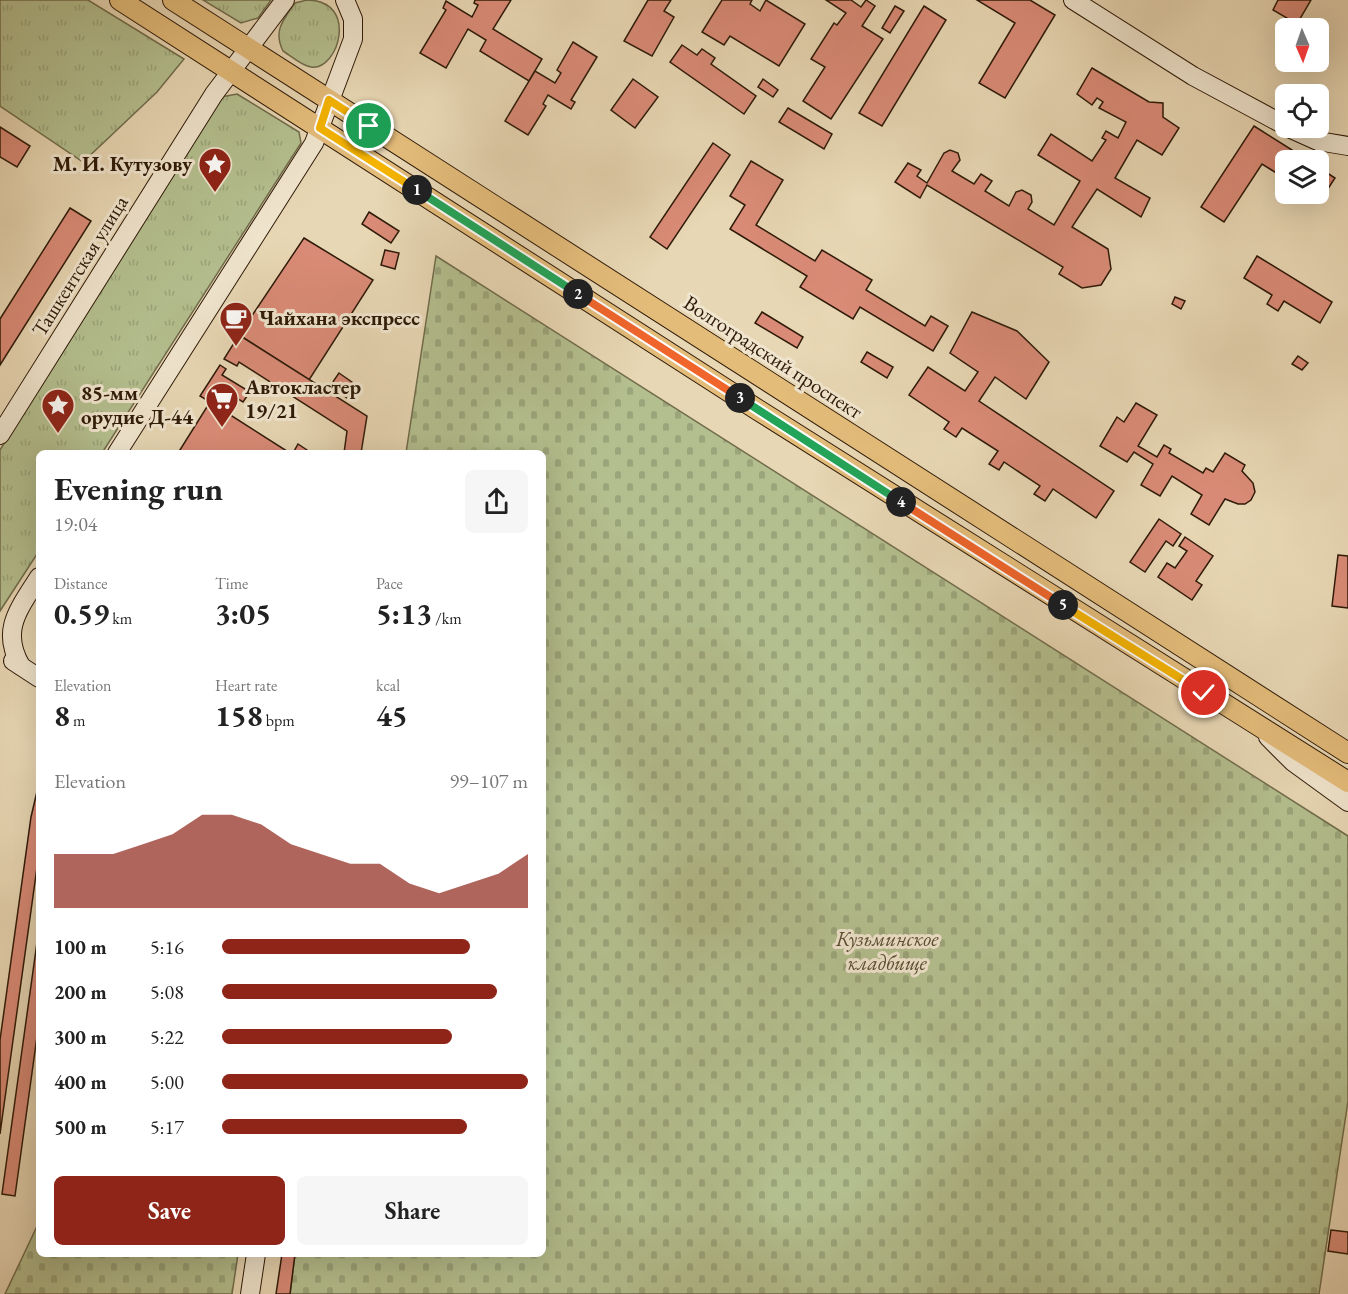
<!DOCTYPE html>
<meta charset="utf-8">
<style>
:root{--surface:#fff;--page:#f6f6f6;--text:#222;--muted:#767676;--accent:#8f2418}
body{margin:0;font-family:"EB Garamond",serif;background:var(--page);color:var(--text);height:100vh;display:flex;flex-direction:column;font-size:22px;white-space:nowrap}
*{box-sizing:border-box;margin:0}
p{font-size:20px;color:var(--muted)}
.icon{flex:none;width:33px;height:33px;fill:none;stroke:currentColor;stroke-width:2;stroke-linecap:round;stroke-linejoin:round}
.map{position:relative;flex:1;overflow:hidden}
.details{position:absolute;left:36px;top:450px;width:510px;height:807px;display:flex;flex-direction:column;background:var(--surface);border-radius:9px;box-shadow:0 6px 24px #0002}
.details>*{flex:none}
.needle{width:39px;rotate:178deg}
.tools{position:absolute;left:1275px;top:18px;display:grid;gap:12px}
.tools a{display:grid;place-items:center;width:54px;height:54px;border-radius:9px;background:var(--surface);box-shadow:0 6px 24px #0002;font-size:30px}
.pin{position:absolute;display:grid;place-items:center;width:51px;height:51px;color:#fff;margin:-26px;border:3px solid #fff;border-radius:50%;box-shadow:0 2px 6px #0007}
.km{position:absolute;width:30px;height:30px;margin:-15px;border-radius:50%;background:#222;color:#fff;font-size:16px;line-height:30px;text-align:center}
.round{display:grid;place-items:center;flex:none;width:63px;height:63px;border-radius:9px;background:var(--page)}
.overview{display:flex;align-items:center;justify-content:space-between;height:102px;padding:0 18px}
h1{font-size:33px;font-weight:700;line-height:45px}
.metrics{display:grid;grid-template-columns:repeat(3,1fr);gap:9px;height:102px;padding:6px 18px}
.metrics div{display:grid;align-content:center}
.metrics b{font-size:30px;font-weight:700}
.metrics small{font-size:16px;font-weight:400}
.metrics p{font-size:16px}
.chart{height:168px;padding:12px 18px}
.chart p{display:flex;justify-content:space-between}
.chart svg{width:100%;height:108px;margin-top:6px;fill:var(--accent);opacity:.7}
.cta{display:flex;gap:12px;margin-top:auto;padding:12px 18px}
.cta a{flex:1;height:69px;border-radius:9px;background:var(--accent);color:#fff;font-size:24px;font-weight:700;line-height:69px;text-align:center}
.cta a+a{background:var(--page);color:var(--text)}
ul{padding:0 18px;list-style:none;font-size:20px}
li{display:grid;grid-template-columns:96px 72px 1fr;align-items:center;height:45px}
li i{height:15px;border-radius:8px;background:var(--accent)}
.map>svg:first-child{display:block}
.grass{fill:url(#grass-tufts);stroke:#716c4c;stroke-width:1.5}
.cemetery{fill:url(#cemetery-stones);stroke:#716c4c;stroke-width:1.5}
.building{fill:#da8b77;stroke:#2e1a08;stroke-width:1.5}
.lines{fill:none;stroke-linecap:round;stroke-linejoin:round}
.secondary-casing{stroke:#2e1a08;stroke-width:20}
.primary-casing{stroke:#2e1a08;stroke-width:22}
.secondary{stroke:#f0e5ce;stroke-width:18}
.primary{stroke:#e4bc7a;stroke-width:20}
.split-1-casing{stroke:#fff;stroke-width:12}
.split-2-casing{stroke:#fff;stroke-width:12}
.split-3-casing{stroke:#fff;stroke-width:12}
.split-4-casing{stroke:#fff;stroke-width:12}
.split-5-casing{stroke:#fff;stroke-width:12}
.split-6-casing{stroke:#fff;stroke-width:12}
.split-1{stroke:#f5b400;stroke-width:8}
.split-2{stroke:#22a559;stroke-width:8}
.split-3{stroke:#f0652b;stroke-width:8}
.split-4{stroke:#22a559;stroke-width:8}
.split-5{stroke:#f0652b;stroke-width:8}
.split-6{stroke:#f5b400;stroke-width:8}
.labels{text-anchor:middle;stroke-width:6;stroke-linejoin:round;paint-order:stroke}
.poi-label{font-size:21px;font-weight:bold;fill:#2e1a08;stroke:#f0e5ce;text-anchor:start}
.street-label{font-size:21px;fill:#2e1a08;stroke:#f0e5ce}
.park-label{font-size:21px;font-style:italic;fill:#564c30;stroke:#f0e5ce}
</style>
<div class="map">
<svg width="1348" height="1294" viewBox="0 0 1348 1294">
<defs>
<pattern id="grass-tufts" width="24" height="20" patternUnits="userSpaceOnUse" patternTransform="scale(1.5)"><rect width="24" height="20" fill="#b4bf8f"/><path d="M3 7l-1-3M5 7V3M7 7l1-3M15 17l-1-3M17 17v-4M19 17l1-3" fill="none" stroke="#9ba47a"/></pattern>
<pattern id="cemetery-stones" width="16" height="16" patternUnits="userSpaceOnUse" patternTransform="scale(1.5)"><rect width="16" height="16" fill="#b4bf8f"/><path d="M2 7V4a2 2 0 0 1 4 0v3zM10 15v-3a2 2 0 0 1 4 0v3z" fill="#9ba47a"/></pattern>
</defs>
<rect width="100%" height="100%" fill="#e8d7b4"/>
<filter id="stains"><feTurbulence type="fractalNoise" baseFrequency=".00333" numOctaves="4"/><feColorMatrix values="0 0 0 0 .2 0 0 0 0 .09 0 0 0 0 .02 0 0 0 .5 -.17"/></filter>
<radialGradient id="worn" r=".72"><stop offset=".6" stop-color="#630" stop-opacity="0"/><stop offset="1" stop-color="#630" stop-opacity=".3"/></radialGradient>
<g class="grass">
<path d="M 0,0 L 88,0 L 184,59 L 157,92 L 83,162 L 0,106 Z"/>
<path d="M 203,0 L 271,0 L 258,18 L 241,23 Z"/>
<path d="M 307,0 C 359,0 339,71 311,67 C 302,66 291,56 283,51 C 273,31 283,20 295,3 Z"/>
<path d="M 237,94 L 299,132 L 301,143 L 102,453 L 39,453 L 39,551 L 0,611 L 0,450 L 221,97 Z"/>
</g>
<g class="cemetery">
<path d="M 436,256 L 1348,836 L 1348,1101 L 1319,1294 L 290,1294 L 295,1254 L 543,1254 L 543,453 L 406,453 Z"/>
<path d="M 39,1222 L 39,1254 L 238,1254 L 232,1294 L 5,1294 Z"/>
</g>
<g class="building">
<path d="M 475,0 L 511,0 L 493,29 L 542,59 L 529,81 L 480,51 L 486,40 L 468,29 L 446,68 L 420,53 L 446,10 L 443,8 L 446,1 L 472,17 L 478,5 L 474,3 Z"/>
<path d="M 648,0 L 671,0 L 664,11 L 674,17 L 652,56 L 624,41 Z"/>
<path d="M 722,0 L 752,0 L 750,4 L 760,11 L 766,0 L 805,24 L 779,66 L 730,36 L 724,45 L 702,32 Z"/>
<path d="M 826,0 L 851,0 L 861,7 L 866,0 L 875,6 L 862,26 L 883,39 L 831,119 L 803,101 L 825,67 L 811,59 L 834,23 L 837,25 L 846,13 Z"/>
<path d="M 977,0 L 1030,0 L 1055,15 L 1005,98 L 979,83 L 1015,23 Z"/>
<path d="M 1278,0 L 1311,0 L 1297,24 L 1273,10 Z"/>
<path d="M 895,6 L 904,11 L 890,33 L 882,28 Z"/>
<path d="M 924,6 L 946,20 L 882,126 L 859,113 Z"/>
<path d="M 573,42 L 597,57 L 571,100 L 575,102 L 571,109 L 548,95 L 543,104 L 546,106 L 528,135 L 505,121 L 535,71 L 555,83 L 561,73 L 557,70 Z"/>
<path d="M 682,45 L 697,55 L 702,49 L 715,58 L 711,64 L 756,96 L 744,114 L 670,62 Z"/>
<path d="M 1092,68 L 1149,102 L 1163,103 L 1163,117 L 1179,128 L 1162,155 L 1137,140 L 1115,178 L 1150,198 L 1141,217 L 1097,189 L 1072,227 L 1108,249 L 1111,269 L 1101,285 L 1082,288 L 1059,274 L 1063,267 L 927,185 L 920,198 L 895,182 L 908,163 L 921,170 L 917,176 L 927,183 L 944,153 L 950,150 L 958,153 L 960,160 L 952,171 L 974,184 L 981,174 L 992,181 L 985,191 L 1009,206 L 1016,192 L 1022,190 L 1031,195 L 1032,202 L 1028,209 L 1054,225 L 1080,181 L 1038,155 L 1051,134 L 1092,161 L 1106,140 L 1102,138 L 1106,131 L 1118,138 L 1126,122 L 1099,108 L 1103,102 L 1097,98 L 1092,105 L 1077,94 Z"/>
<path d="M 633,79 L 658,97 L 635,128 L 611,110 Z"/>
<path d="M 763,79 L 778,90 L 773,97 L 758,87 Z"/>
<path d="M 788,108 L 832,134 L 824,149 L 779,122 Z"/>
<path d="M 1254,126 L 1308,160 L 1286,160 L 1286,179 L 1262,164 L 1224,222 L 1201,207 Z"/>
<path d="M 0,127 L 30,146 L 17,167 L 0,157 Z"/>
<path d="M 713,143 L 730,155 L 667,249 L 650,237 Z"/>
<path d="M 751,161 L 783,180 L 756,225 L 815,261 L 822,250 L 872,280 L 866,290 L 925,326 L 931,316 L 948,326 L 933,351 L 860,307 L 853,319 L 800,287 L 807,276 L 730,229 L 745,205 L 730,196 Z"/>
<path d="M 1318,167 L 1335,178 L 1320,201 L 1308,194 L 1318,194 Z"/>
<path d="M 70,208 L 91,221 L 0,365 L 0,319 Z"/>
<path d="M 369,212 L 399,231 L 391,243 L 362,224 Z"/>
<path d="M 304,238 L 373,280 L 309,380 L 239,335 Z"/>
<path d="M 385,250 L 399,253 L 395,269 L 381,265 Z"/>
<path d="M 1257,256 L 1332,302 L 1320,323 L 1284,301 L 1278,311 L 1267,304 L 1272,295 L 1244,278 Z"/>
<path d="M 1175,297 L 1185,301 L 1181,309 L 1172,304 Z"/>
<path d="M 762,312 L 803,337 L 797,348 L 755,323 Z"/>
<path d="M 972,312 L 1017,331 L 1049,362 L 1026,399 L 995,377 L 979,401 L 1114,491 L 1096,518 L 1053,489 L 1045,501 L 1034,494 L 1040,486 L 1004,462 L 999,470 L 989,464 L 998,451 L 962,428 L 956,437 L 944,429 L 949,422 L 909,395 L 928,367 L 965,391 L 978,372 L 950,353 Z"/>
<path d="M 239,335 L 367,416 L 361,453 L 344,453 L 347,431 L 239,362 L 237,366 L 224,359 Z"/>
<path d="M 867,352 L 893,367 L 887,378 L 861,362 Z"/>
<path d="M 1298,356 L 1308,363 L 1302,370 L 1292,364 Z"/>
<path d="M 220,365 L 226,369 L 222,375 L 250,392 L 243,402 L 219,387 L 210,402 L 200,396 Z"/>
<path d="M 339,373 L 356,385 L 347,398 L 330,386 Z"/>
<path d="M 210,402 L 290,453 L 178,453 Z"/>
<path d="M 1136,403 L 1157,415 L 1138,446 L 1157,457 L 1164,445 L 1171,449 L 1169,453 L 1203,473 L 1206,468 L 1213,472 L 1225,453 L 1245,465 L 1242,471 L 1253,483 L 1255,492 L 1251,500 L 1245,504 L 1238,504 L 1225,499 L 1209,525 L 1191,514 L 1202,495 L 1172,476 L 1160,496 L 1141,485 L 1153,464 L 1134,452 L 1127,462 L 1100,446 L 1117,417 L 1124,422 Z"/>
<path d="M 298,444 L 307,450 L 306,453 L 293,453 Z"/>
<path d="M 1159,519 L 1181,534 L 1173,546 L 1166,541 L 1145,572 L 1130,562 Z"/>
<path d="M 1185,537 L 1213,556 L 1196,581 L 1202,585 L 1192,600 L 1158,577 L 1167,563 L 1175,568 L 1187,551 L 1179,546 Z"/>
<path d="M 1338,555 L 1348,556 L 1348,608 L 1332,606 Z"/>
<path d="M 39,783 L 39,853 L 0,1134 L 0,1040 L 31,817 Z"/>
<path d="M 39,928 L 39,1022 L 15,1196 L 2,1194 Z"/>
<path d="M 1331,1230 L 1348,1232 L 1348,1254 L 1328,1251 Z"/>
<path d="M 282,1254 L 295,1254 L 290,1294 L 276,1294 Z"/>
</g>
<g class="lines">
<defs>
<g id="secondary">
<path d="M 1073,0 L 1193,76 L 1286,126"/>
<path d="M 1289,128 L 1318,141 L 1348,146"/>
<path d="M 0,435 L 214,94 L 285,0"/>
<path d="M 117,453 L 314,143 L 353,39 L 353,19 L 345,0"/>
<path d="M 13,661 L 39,678"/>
<path d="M 21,666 C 0,630 19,609 39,577"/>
<path d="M 1268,737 L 1293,762 L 1348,802"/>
<path d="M 250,1294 L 256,1254"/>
</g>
<g id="primary">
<path d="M 120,0 L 758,410 L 1348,782"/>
<path d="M 173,0 L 1348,753"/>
</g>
</defs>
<use href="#secondary" class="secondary-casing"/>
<use href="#primary" class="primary-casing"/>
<use href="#secondary" class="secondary"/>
<use href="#primary" class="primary"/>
</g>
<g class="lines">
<defs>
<path id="split-1" d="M 369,126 L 329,100 L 320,128 L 417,190"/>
<path id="split-2" d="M 417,190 L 578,294"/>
<path id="split-3" d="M 578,294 L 740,398"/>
<path id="split-4" d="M 740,398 L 901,502"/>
<path id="split-5" d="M 901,502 L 1063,605"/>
<path id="split-6" d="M 1063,605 L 1204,693"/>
</defs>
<use href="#split-1" class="split-1-casing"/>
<use href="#split-2" class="split-2-casing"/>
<use href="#split-3" class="split-3-casing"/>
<use href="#split-4" class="split-4-casing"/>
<use href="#split-5" class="split-5-casing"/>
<use href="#split-6" class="split-6-casing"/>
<use href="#split-1" class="split-1"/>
<use href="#split-2" class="split-2"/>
<use href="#split-3" class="split-3"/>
<use href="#split-4" class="split-4"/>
<use href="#split-5" class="split-5"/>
<use href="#split-6" class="split-6"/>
</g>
<defs>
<symbol id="sight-pin" viewBox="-11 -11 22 30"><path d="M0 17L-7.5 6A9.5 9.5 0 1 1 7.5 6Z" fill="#8f2418" stroke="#f0e5ce"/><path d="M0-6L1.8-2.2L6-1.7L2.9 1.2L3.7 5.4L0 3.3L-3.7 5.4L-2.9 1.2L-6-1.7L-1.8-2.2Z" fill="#fff"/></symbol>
<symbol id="cafe-pin" viewBox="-11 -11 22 30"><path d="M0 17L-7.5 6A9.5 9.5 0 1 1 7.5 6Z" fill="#8f2418" stroke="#f0e5ce"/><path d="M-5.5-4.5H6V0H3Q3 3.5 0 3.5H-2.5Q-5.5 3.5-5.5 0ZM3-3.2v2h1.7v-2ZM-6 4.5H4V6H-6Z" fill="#fff"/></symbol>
<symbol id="supermarket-pin" viewBox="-11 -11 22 30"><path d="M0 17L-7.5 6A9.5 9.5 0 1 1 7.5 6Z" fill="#8f2418" stroke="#f0e5ce"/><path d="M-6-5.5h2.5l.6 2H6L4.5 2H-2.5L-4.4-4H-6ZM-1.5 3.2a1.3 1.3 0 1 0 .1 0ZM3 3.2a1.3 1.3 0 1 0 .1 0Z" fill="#fff"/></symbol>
</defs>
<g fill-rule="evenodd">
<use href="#sight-pin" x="196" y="145" width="38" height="52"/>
<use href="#cafe-pin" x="217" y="299" width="38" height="52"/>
<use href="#supermarket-pin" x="203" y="380" width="38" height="52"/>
<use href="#sight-pin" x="39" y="386" width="38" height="52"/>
</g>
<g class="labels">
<g class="poi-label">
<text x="192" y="171" text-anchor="end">М. И. Кутузову</text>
<text x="259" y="325">Чайхана экспресс</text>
<text x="245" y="394">Автокластер<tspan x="245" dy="24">19/21</tspan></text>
<text x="81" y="400">85-мм<tspan x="81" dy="24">орудие Д-44</tspan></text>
</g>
<g class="street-label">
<text transform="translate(80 266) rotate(-58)" y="7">Ташкентская улица</text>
<text transform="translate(773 357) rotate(33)" y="7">Волгоградский проспект</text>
</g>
<g class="park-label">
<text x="887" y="946">Кузьминское<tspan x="887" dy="24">кладбище</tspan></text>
</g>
</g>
<rect width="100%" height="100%" filter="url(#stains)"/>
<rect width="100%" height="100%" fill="url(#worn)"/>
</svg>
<div class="tools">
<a><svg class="needle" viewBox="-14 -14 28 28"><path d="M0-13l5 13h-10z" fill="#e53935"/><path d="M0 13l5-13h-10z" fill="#767676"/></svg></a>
<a><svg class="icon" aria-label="locate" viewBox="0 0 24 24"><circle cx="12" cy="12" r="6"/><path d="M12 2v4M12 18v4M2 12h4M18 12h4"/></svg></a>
<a><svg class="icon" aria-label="layers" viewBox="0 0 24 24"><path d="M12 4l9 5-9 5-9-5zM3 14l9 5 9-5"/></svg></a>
</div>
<div class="pin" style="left:369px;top:126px;background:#1e9e55"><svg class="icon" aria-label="arrive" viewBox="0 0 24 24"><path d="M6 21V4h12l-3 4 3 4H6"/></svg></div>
<div class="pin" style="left:1204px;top:693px;background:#d93025"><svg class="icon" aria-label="check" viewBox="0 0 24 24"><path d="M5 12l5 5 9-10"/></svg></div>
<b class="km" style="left:417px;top:190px">1</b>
<b class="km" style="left:578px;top:294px">2</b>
<b class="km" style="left:740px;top:398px">3</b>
<b class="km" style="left:901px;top:502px">4</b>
<b class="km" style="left:1063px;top:605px">5</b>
<section class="details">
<div class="overview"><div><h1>Evening run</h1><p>19:04</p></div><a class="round"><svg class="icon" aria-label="share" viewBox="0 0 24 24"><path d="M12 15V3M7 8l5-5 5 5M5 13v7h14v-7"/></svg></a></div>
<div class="metrics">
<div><p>Distance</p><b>0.59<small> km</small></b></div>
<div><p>Time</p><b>3:05</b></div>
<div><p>Pace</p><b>5:13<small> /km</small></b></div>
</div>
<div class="metrics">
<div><p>Elevation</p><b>8<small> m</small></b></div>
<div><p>Heart rate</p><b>158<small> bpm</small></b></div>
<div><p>kcal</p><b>45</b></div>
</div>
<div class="chart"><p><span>Elevation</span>99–107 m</p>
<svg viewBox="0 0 160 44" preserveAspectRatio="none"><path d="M0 44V22L10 22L20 22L30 18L40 14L50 6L60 6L70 10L80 18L90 22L100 26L110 26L120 34L130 38L140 34L150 30L160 22V44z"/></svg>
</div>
<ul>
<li><b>100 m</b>5:16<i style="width:81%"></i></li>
<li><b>200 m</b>5:08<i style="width:90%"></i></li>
<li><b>300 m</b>5:22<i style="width:75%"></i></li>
<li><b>400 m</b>5:00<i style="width:100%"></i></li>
<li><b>500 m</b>5:17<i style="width:80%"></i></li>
</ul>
<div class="cta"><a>Save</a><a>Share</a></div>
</section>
</div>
